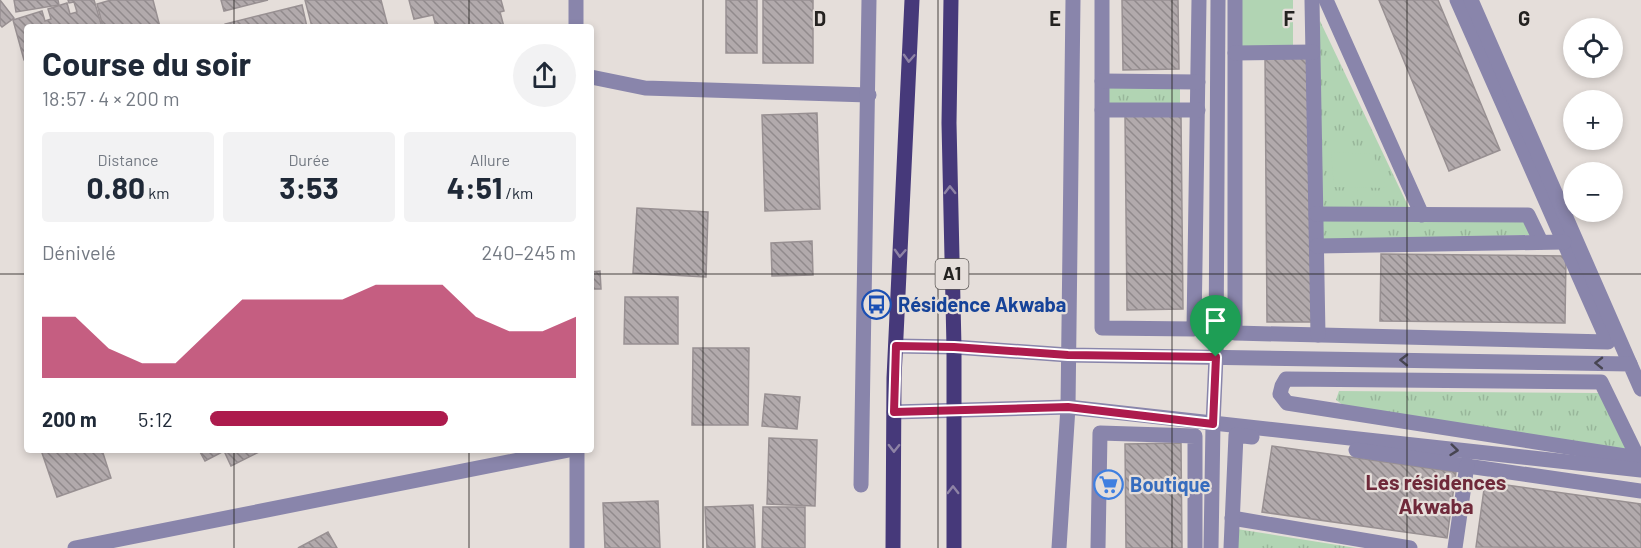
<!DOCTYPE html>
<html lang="fr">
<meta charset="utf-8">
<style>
:root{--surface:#fff;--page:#f2f2f3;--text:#1f2937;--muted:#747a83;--accent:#ad1b4d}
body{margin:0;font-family:Barlow,sans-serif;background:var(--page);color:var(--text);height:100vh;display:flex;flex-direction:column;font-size:22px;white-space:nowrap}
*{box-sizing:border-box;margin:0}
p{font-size:20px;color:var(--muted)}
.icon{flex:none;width:33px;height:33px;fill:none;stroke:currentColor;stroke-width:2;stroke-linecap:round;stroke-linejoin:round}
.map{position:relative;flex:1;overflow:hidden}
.side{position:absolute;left:24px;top:24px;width:570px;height:429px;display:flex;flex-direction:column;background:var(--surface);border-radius:6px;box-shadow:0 3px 9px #0003}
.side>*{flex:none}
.tools{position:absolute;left:1563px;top:18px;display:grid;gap:12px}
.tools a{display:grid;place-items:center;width:60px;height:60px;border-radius:50%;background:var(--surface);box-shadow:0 3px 9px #0003;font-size:30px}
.pin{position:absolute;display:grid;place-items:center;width:51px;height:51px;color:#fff;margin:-62px -26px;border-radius:50% 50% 50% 0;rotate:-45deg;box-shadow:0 0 6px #0007}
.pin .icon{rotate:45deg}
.round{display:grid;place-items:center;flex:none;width:63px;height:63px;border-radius:32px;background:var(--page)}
.headline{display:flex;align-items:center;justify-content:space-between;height:102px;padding:0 18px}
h1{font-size:33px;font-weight:700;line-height:45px}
.figures{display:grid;grid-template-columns:repeat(3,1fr);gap:9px;height:102px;padding:6px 18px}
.figures div{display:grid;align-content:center;border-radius:6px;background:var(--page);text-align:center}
.figures b{font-size:30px;font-weight:700}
.figures small{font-size:16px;font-weight:400}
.figures p{font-size:16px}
.chart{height:168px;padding:12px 18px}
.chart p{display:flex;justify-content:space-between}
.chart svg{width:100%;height:108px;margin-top:6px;fill:var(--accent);opacity:.7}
ul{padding:0 18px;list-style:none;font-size:20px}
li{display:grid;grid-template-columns:96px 72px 1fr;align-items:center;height:45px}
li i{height:15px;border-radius:8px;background:var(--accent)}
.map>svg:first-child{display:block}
.grass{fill:url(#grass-tufts)}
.park{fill:#b1d4b3}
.building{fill:url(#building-back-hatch);stroke:#989092;stroke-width:1.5}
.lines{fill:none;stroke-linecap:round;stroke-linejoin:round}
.minor{stroke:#8985ab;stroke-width:15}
.major{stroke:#46397a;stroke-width:15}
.oneway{stroke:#8e83a5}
.oneway2{stroke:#474551}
.route-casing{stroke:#fff;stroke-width:12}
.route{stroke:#ad1b4d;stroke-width:8}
.grid{fill:none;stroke:#242220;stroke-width:1.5;stroke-opacity:0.55}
.labels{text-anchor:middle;stroke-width:4.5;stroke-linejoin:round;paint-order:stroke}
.shield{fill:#e5deda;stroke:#5e5a58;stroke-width:1.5}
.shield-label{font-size:18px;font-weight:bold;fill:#242220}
.transit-label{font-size:20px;font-weight:bold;fill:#164399;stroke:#e5deda;text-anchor:start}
.shop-label{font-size:20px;font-weight:bold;fill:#366cbe;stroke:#e5deda;text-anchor:start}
.neighbourhood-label{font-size:21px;font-weight:bold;fill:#6f293a;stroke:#e5deda}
.grid-label{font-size:20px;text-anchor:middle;font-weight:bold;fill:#242220;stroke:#e5deda;stroke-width:4.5;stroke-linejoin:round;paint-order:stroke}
</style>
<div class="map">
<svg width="1641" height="548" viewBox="0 0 1641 548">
<defs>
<pattern id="grass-tufts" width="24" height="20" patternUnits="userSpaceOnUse" patternTransform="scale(1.5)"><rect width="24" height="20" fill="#b1d4b3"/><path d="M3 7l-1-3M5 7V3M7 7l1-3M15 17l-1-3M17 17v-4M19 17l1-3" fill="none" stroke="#98b69a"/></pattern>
<pattern id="building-back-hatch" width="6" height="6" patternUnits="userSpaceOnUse" patternTransform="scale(1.5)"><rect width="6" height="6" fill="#b2aaac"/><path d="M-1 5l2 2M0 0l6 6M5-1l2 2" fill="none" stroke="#918a8c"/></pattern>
</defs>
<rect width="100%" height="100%" fill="#e5deda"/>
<g class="grass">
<path d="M 1320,21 L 1409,208 L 1319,210 Z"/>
<path d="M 1180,85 L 1180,106 L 1108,106 L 1109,86 Z"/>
<path d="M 1322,220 L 1524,220 L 1532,235 L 1323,240 Z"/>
<path d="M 1339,391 L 1601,393 L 1627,450 L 1343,405 L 1336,400 Z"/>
<path d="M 1237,529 L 1356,548 L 1238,548 Z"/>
</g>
<g class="park">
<rect x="1239" y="0" width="54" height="51"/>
<path d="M 1331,152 L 1373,154 L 1387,188 L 1334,187 Z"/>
</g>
<g class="building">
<path d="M 0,0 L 14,18 L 2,27 L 0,25 Z"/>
<path d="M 14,0 L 58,0 L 59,5 L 16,12 Z"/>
<path d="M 68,0 L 94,0 L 102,27 L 27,27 L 27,60 L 24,60 L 13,20 L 42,11 L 45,21 L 51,19 L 48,9 L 67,3 L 70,14 L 77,12 L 74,2 L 69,3 Z"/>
<path d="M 111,0 L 153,0 L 160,27 L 103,27 L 97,4 Z"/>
<path d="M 221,0 L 268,0 L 224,11 Z"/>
<path d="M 305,0 L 381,0 L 388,27 L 312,27 Z"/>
<path d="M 409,0 L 501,0 L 504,11 L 500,12 L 504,27 L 436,27 L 433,15 L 414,19 Z"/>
<rect x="726" y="0" width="31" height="53"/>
<rect x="763" y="0" width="50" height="63"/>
<path d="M 1122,0 L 1178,0 L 1179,69 L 1123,70 Z"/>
<path d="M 1379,0 L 1438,0 L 1500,150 L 1449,171 Z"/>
<path d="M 302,5 L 307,27 L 225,27 L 225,24 Z"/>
<path d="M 1265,56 L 1311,56 L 1313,322 L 1267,322 Z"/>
<path d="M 817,113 L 820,209 L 765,211 L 762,115 Z"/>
<path d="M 1181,115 L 1183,309 L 1127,310 L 1125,116 Z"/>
<path d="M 637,208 L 708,212 L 706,277 L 633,273 Z"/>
<path d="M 812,241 L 813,275 L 772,276 L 771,243 Z"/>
<path d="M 1381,254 L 1566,256 L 1565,323 L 1380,321 Z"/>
<path d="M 600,271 L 601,289 L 591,289 L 591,272 Z"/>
<path d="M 625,297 L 678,297 L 678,344 L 624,344 Z"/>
<path d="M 693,348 L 749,348 L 748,425 L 692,425 Z"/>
<path d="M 765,394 L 800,397 L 797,429 L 762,426 Z"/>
<path d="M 769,438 L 817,440 L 815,506 L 767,504 Z"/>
<path d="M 1181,443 L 1182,548 L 1126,548 L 1125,444 Z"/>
<path d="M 1272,446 L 1456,472 L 1447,538 L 1262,512 Z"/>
<path d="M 41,450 L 102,450 L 111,478 L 57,497 Z"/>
<path d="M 199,450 L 263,450 L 231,466 L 224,451 L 205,461 Z"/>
<path d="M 1485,482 L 1641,504 L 1641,548 L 1476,547 Z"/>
<path d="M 658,501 L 660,548 L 605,548 L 603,503 Z"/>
<path d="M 753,505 L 755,548 L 707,548 L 705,507 Z"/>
<path d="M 763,507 L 805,507 L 805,548 L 762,548 Z"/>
<path d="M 328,532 L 337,548 L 298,548 Z"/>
</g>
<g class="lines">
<g class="minor">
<path d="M 576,0 L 576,27"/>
<path d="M 1102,0 L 1102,328 L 1194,329 L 1199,0"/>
<path d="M 1235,0 L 1235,333 L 1608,342 L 1457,0"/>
<path d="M 1312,0 L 1318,335"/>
<path d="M 1326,0 L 1422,215"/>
<path d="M 1471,0 L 1630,364"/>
<path d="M 1235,53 L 1313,52"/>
<path d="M 591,77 L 645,88 L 869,95"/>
<path d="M 1102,81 L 1198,82"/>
<path d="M 1102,110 L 1198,110"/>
<path d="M 1316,214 L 1528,215 L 1541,242"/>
<path d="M 1317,246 L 1564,242"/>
<path d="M 896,346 L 954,347 L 1068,355 L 1630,364 L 1641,389"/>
<path d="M 1286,379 L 1601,382 L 1638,458 L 1287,403 L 1280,394 L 1282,386 Z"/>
<path d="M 894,412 L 1068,407 L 1641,470"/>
<path d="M 1356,450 L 1641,491"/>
<path d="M 861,485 L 869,0"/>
<path d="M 1232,518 L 1410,548"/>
<path d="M 75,548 L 569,450"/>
<path d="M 577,548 L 577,450"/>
<path d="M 1059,548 L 1068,407 L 1073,0"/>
<path d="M 1098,548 L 1100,433 L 1195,436 L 1195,548"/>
<path d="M 1211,548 L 1213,424 L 1216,357 L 1218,0"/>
<path d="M 1231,548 L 1236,435 L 1252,437"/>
<path d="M 1455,548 L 1467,465"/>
</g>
<g class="major">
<path d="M 951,0 L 949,123 L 954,347 L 954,548"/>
<path d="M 893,548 L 894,378 L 912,0"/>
</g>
</g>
<defs><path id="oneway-chevron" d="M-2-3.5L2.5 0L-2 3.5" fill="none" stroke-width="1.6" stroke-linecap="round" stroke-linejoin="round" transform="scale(1.5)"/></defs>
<g class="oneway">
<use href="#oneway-chevron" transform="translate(909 58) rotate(93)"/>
<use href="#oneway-chevron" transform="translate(950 190) rotate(-91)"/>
<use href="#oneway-chevron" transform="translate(900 253) rotate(93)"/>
<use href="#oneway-chevron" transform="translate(894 448) rotate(91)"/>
<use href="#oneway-chevron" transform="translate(953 490) rotate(-90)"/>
</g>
<g class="oneway2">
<use href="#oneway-chevron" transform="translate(1404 360) rotate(-179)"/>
<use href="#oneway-chevron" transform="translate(1599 363) rotate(-179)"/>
<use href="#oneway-chevron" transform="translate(1454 450) rotate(6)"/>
</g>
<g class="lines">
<defs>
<path id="route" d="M 896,346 L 954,347 L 1068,355 L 1216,357 L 1213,424 L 1068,407 L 894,412 Z"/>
</defs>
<use href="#route" class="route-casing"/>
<use href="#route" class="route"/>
</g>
<path class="grid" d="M 234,0 L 234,27M 469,0 L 469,27M 703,0 L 703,548M 938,0 L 938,548M 1172,0 L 1172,548M 1407,0 L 1407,548M 0,274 L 27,274M 591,274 L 1641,274M 234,450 L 234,548M 469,450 L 469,548"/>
<defs>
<symbol id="bus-ring" viewBox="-11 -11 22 22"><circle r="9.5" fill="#e5deda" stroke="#1a4fb4" stroke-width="1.5"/><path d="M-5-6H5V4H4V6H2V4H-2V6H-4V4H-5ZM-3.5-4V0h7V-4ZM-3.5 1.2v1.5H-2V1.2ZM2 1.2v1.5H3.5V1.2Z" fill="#1a4fb4"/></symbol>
<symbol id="supermarket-ring" viewBox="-11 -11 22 22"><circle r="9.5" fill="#e5deda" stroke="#3f7fe0" stroke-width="1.5"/><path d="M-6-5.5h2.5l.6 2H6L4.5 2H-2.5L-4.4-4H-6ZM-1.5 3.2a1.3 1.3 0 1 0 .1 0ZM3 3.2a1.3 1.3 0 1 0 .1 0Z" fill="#3f7fe0"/></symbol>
</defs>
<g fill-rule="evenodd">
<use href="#bus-ring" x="860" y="288" width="33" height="33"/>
<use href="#supermarket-ring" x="1092" y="468" width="33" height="33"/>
</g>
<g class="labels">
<rect class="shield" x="935.5" y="259" width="33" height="30" rx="4.5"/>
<g class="shield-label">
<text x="952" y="280">A1</text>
</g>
<g class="transit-label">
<text x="898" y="312">Résidence Akwaba</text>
</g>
<g class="shop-label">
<text x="1130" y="492">Boutique</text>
</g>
<g class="neighbourhood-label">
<text x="1436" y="490">Les résidences<tspan x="1436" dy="24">Akwaba</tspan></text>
</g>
</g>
<g class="grid-label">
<text x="820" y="26">D</text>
<text x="1055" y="26">E</text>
<text x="1289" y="26">F</text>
<text x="1524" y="26">G</text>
</g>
</svg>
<div class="tools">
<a><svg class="icon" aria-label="locate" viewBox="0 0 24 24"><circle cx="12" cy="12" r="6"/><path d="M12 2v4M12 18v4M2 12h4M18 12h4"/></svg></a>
<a>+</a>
<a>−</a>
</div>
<div class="pin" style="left:1216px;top:357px;background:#1e9e55"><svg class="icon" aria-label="arrive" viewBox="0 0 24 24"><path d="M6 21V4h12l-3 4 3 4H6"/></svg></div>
<section class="side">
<div class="headline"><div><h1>Course du soir</h1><p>18:57 · 4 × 200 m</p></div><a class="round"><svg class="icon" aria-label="share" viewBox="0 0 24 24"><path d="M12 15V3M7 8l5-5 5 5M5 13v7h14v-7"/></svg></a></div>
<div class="figures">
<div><p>Distance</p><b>0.80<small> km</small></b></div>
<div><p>Durée</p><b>3:53</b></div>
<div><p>Allure</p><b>4:51<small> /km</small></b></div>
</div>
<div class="chart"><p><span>Dénivelé</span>240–245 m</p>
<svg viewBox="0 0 160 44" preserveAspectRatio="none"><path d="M0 44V19L10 19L20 32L30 38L40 38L50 25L60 12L70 12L80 12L90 12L100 6L110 6L120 6L130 19L140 25L150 25L160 19V44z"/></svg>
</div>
<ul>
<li><b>200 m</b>5:12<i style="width:65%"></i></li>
</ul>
</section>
</div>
